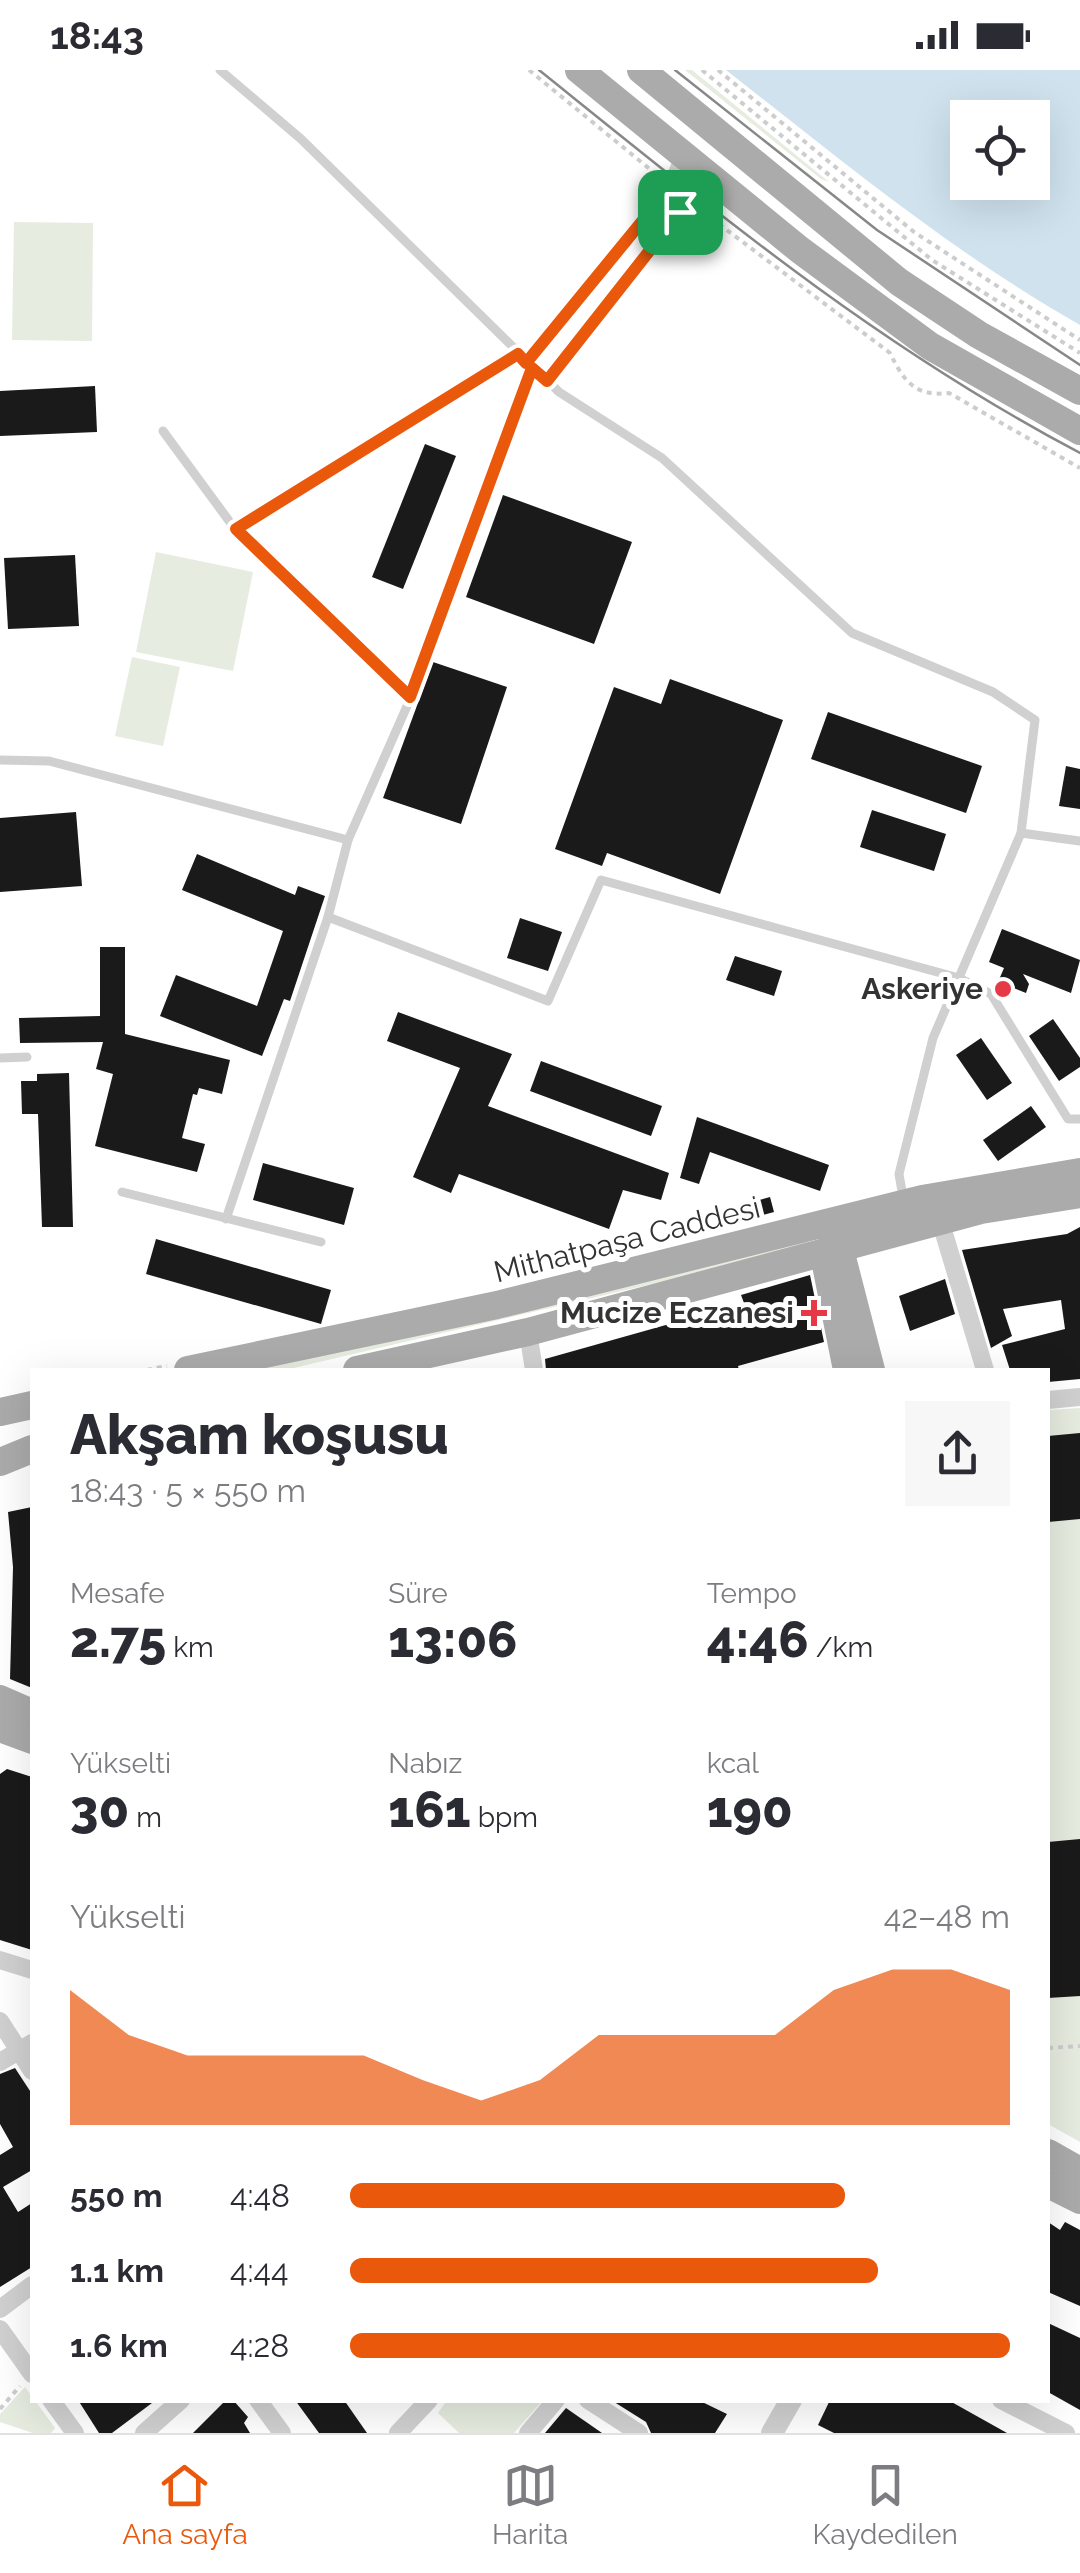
<!DOCTYPE html>
<html lang="tr">
<meta charset="utf-8">
<style>
:root{--surface:#fff;--page:#f7f7f7;--text:#2b2b33;--muted:#7c7c81;--line:#e1e1e2;--accent:#ea580c}
body{margin:0;font-family:Raleway,sans-serif;background:var(--page);color:var(--text);height:100vh;display:flex;flex-direction:column;font-size:38px;white-space:nowrap}
*{box-sizing:border-box;margin:0}
p{font-size:32px;color:var(--muted)}
.icon{flex:none;width:55px;height:55px;fill:none;stroke:currentColor;stroke-width:2;stroke-linecap:round;stroke-linejoin:round}
.map{position:relative;flex:1;overflow:hidden}
.panel{position:absolute;left:30px;top:1298px;width:1020px;height:1035px;display:flex;flex-direction:column;background:var(--surface);border-radius:0px;box-shadow:0 10px 40px #0002}
.panel>*{flex:none}
.controls{position:absolute;left:950px;top:30px;display:grid;gap:20px}
.controls a{display:grid;place-items:center;width:100px;height:100px;border-radius:0px;background:var(--surface);box-shadow:0 10px 40px #0002;font-size:50px}
.pin{position:absolute;display:grid;place-items:center;width:85px;height:85px;color:#fff;margin:-42px;border-radius:20px;box-shadow:0 5px 15px #0006}
.round{display:grid;place-items:center;flex:none;width:105px;height:105px;border-radius:0px;background:var(--page)}
.overview{display:flex;align-items:center;justify-content:space-between;height:170px;padding:0 40px}
h1{font-size:55px;font-weight:800;line-height:75px}
.stats{display:grid;grid-template-columns:repeat(3,1fr);gap:15px;height:170px;padding:10px 40px}
.stats div{display:grid;align-content:center}
.stats b{font-size:50px;font-weight:800}
.stats small{font-size:28px;font-weight:400}
.stats p{font-size:28px}
.chart{height:280px;padding:20px 40px}
.chart p{display:flex;justify-content:space-between}
.chart svg{width:100%;height:180px;margin-top:10px;fill:var(--accent);opacity:.7}
ul{padding:0 40px;list-style:none;font-size:32px}
li{display:grid;grid-template-columns:160px 120px 1fr;align-items:center;height:75px}
li i{height:25px;border-radius:12px;background:var(--accent)}
.status{display:flex;justify-content:space-between;align-items:center;height:70px;padding:0 50px;background:var(--surface);direction:ltr}
.status svg{height:28px;fill:currentColor}
.dock{display:flex;justify-content:space-around;align-items:center;height:140px;border-top:2px solid var(--line);background:var(--surface);font-size:28px;color:var(--muted)}
.dock a{display:grid;justify-items:center;gap:5px}
.dock .selected{color:var(--accent)}
.map>svg:first-child{display:block}
.green{fill:#e6ecdf}
.water{fill:#cfe2ee;fill-rule:evenodd}
.building{fill:#1a1a1a}
.lines{fill:none;stroke-linecap:round;stroke-linejoin:round}
.path{stroke:#cdcdcd;stroke-width:4;stroke-dasharray:5 5;stroke-linecap:butt}
.service{stroke:#d0d0d0;stroke-width:9}
.minor{stroke:#d0d0d0;stroke-width:18}
.tertiary{stroke:#d0d0d0;stroke-width:22}
.primary{stroke:#ababab;stroke-width:28}
.tram{stroke:#888;stroke-width:2.5}
.route-casing{stroke:#fff;stroke-width:20}
.route{stroke:#ea580c;stroke-width:12}
.poi-dot{fill:#e63946;stroke:#fff;stroke-width:4}
.labels{text-anchor:middle;stroke-width:10;stroke-linejoin:round;paint-order:stroke}
.poi-label{font-size:30px;font-weight:bold;fill:#333;stroke:#fff;text-anchor:end}
.street-label{font-size:30px;fill:#333;stroke:#fff}
</style>
<div class="status"><b>18:43</b><svg viewBox="0 0 49 12"><path d="M0 12V9h3v3zM5 12V6h3v6zM10 12V3h3v9zM15 12V0h3v12zM26 1h20v11H26zM47 4h2v5h-2z"/></svg></div>
<div class="map">
<svg width="1080" height="2363" viewBox="0 0 1080 2363">
<rect width="100%" height="100%" fill="#fff"/>
<g class="green">
<path d="M 685,0 L 692,0 L 829,112 L 821,109 Z"/>
<path d="M 14,152 L 93,153 L 92,271 L 12,270 Z"/>
<path d="M 156,482 L 253,502 L 233,601 L 136,582 Z"/>
<path d="M 132,587 L 180,597 L 163,676 L 115,666 Z"/>
<path d="M 804,1166 L 810,1177 L 285,1300 L 244,1300 Z"/>
<path d="M 1080,1338 L 1080,2072 L 1048,2054 L 1048,1340 Z"/>
<path d="M 25,2317 L 55,2358 L 51,2363 L 33,2363 L 0,2352 L 0,2344 Z"/>
<path d="M 447,2330 L 543,2330 L 514,2363 L 459,2363 L 438,2343 Z"/>
</g>
<path class="water" d="M 726,0 L 1080,0 L 1080,255 C 953,183 841,90 726,0 ZM 968,48 L 1032,48 L 1032,112 L 968,112 Z"/>
<g class="building">
<path d="M 95,316 L 97,362 L 0,366 L 0,321 Z"/>
<path d="M 425,374 L 456,386 L 403,519 L 372,507 Z"/>
<path d="M 503,425 L 632,472 L 594,574 L 466,527 Z"/>
<path d="M 75,485 L 79,556 L 8,559 L 4,488 Z"/>
<path d="M 433,592 L 507,617 L 461,754 L 383,728 Z"/>
<path d="M 670,609 L 783,650 L 720,824 L 607,783 L 602,796 L 555,779 L 614,617 L 661,634 Z"/>
<path d="M 828,642 L 982,696 L 966,743 L 811,689 Z"/>
<path d="M 1066,696 L 1080,699 L 1080,739 L 1059,736 Z"/>
<path d="M 872,740 L 946,764 L 934,801 L 860,777 Z"/>
<path d="M 76,742 L 82,816 L 0,822 L 0,748 Z"/>
<path d="M 197,784 L 295,825 L 298,816 L 325,826 L 290,931 L 284,929 L 262,986 L 160,946 L 176,905 L 257,936 L 283,861 L 182,820 Z"/>
<path d="M 520,848 L 562,862 L 548,901 L 507,888 Z"/>
<path d="M 1002,859 L 1080,890 L 1071,923 L 1023,904 L 1029,914 L 1026,923 L 998,912 L 1004,898 L 989,892 Z"/>
<path d="M 100,877 L 125,877 L 125,964 L 230,990 L 222,1024 L 199,1018 L 197,1025 L 193,1024 L 182,1068 L 205,1074 L 197,1102 L 95,1076 L 113,1004 L 96,999 L 103,972 L 20,973 L 19,948 L 100,946 Z"/>
<path d="M 735,886 L 782,901 L 774,926 L 726,910 Z"/>
<path d="M 398,942 L 512,984 L 488,1036 L 669,1103 L 661,1130 L 623,1120 L 609,1159 L 459,1104 L 451,1123 L 413,1107 L 460,998 L 387,971 Z"/>
<path d="M 1053,949 L 1080,988 L 1080,997 L 1059,1011 L 1029,966 Z"/>
<path d="M 981,968 L 1012,1013 L 987,1030 L 956,985 Z"/>
<path d="M 541,991 L 662,1036 L 651,1066 L 530,1021 Z"/>
<path d="M 69,1003 L 73,1157 L 42,1157 L 38,1044 L 22,1044 L 21,1011 L 37,1011 L 37,1004 Z"/>
<path d="M 1031,1036 L 1046,1057 L 998,1091 L 983,1070 Z"/>
<path d="M 697,1047 L 829,1095 L 820,1121 L 710,1082 L 699,1114 L 680,1108 Z"/>
<path d="M 263,1093 L 354,1118 L 344,1155 L 253,1130 Z"/>
<path d="M 770,1127 L 774,1142 L 752,1148 L 748,1133 Z"/>
<path d="M 1080,1157 L 1080,1309 L 1048,1312 L 1048,1300 L 1010,1300 L 1002,1275 L 1065,1259 L 1061,1230 L 1003,1239 L 1012,1266 L 991,1278 L 962,1180 L 1067,1164 Z"/>
<path d="M 156,1169 L 331,1220 L 321,1254 L 146,1204 Z"/>
<path d="M 810,1205 L 824,1272 L 738,1296 L 739,1300 L 546,1300 L 545,1289 L 744,1233 L 741,1225 Z"/>
<path d="M 945,1209 L 955,1244 L 910,1261 L 899,1226 Z"/>
<path d="M 1080,1363 L 1080,1449 L 1048,1452 L 1048,1366 Z"/>
<path d="M 32,1437 L 32,1618 L 10,1609 L 13,1497 L 8,1442 Z"/>
<path d="M 7,1699 L 32,1707 L 32,1880 L 0,1870 L 0,1704 Z"/>
<path d="M 1080,1769 L 1080,1926 L 1048,1928 L 1048,1772 Z"/>
<path d="M 15,1998 L 32,2024 L 32,2100 L 3,2117 L 18,2142 L 32,2133 L 32,2197 L 0,2217 L 0,2085 L 13,2077 L 0,2054 L 0,2004 Z"/>
<path d="M 1048,2152 L 1060,2160 L 1065,2152 L 1080,2160 L 1080,2236 L 1048,2222 Z"/>
<path d="M 1048,2253 L 1080,2268 L 1080,2340 L 1048,2322 Z"/>
<path d="M 78,2330 L 156,2330 L 112,2363 L 99,2363 Z"/>
<path d="M 226,2330 L 233,2330 L 248,2347 L 244,2353 L 250,2363 L 193,2363 Z"/>
<path d="M 295,2330 L 344,2330 L 367,2363 L 319,2363 Z"/>
<path d="M 611,2330 L 698,2330 L 727,2344 L 715,2363 L 651,2363 L 646,2352 Z"/>
<path d="M 830,2330 L 948,2330 L 1007,2363 L 834,2363 L 818,2355 Z"/>
<path d="M 566,2338 L 602,2363 L 545,2363 Z"/>
</g>
<g class="lines">
<g class="path">
<path d="M 529,0 L 657,105"/>
<path d="M 702,0 L 932,190 L 1080,283"/>
<path d="M 718,0 L 914,162 L 1080,270"/>
<path d="M 703,142 L 890,283 C 904,312 916,327 949,323 L 1080,398"/>
<path d="M 147,1300 L 167,1296"/>
<path d="M 1048,1978 L 1080,1976"/>
<path d="M 0,2339 L 20,2316"/>
</g>
<g class="service">
<path d="M 220,0 L 301,69 L 559,322 L 662,388 L 852,563 L 993,622 L 1035,650 L 1021,763 L 933,968 L 899,1104 L 903,1127"/>
<path d="M 526,293 L 662,127 L 679,87"/>
<path d="M 547,311 L 679,142 L 715,120"/>
<path d="M 163,361 L 235,459 L 411,627"/>
<path d="M 235,459 L 518,285"/>
<path d="M 0,690 L 49,691 L 348,770"/>
<path d="M 1021,763 L 1080,771"/>
<path d="M 328,847 L 548,931 L 601,810 L 959,908 L 991,924 L 1068,1049 L 1080,1049"/>
<path d="M 0,988 L 27,987"/>
<path d="M 122,1122 L 321,1172"/>
<path d="M 226,1149 L 328,847 L 348,770 L 411,627 L 533,298"/>
</g>
<g class="minor">
<path d="M 940,1150 L 985,1300"/>
<path d="M 528,1262 L 534,1300"/>
<path d="M 1048,1330 L 1080,1327"/>
<path d="M 0,1890 L 32,1900"/>
<path d="M 0,1951 L 32,2001"/>
<path d="M 0,1992 L 32,1973"/>
<path d="M 0,2239 L 32,2215"/>
<path d="M 0,2259 L 32,2304"/>
<path d="M 51,2330 L 75,2363"/>
<path d="M 258,2330 L 282,2363"/>
<path d="M 588,2330 L 639,2363"/>
<path d="M 1001,2330 L 1066,2363"/>
<path d="M 144,2363 L 181,2330"/>
<path d="M 398,2363 L 429,2330"/>
<path d="M 528,2363 L 556,2330"/>
</g>
<path class="tertiary" d="M 772,2363 L 791,2330"/>
<g class="primary">
<path d="M 579,0 L 800,180 L 930,276 L 1080,361"/>
<path d="M 641,0 L 899,212 L 979,265 L 1080,321"/>
<path d="M 829,1160 L 839,1176 L 871,1300"/>
<path d="M 824,1185 L 847,1300"/>
<path d="M 188,1300 L 497,1235 L 922,1129 L 1080,1102"/>
<path d="M 357,1300 L 528,1262 L 981,1140 L 1080,1124"/>
<path d="M 0,1342 L 32,1335"/>
<path d="M 0,1392 L 32,1379"/>
<path d="M 0,1629 L 32,1643"/>
<path d="M 0,1658 L 32,1670"/>
<path d="M 1048,2083 L 1080,2101"/>
<path d="M 1048,2114 L 1080,2130"/>
</g>
<g class="tram">
<path d="M 539,0 C 717,143 876,275 1080,383"/>
<path d="M 675,0 L 877,160 L 1080,295"/>
</g>
</g>
<g class="lines">
<defs>
<path id="route" d="M 668,113 L 692,133 L 680,142 L 547,311 L 532,298 L 410,627 L 236,459 L 518,284 L 526,293 L 662,127 Z"/>
</defs>
<use href="#route" class="route-casing"/>
<use href="#route" class="route"/>
</g>
<g class="poi-dot">
<circle cx="1003" cy="919" r="10"/>
<path d="M809 1228h10v10h10v10h-10v10h-10v-10h-10v-10h10z"/>
</g>
<g class="labels">
<g class="poi-label">
<text x="983" y="929">Askeriye</text>
<text x="794" y="1253">Mucize Eczanesi</text>
</g>
<g class="street-label">
<text transform="translate(627 1170) rotate(-14)" y="10">Mithatpaşa Caddesi</text>
</g>
</g>
</svg>
<div class="controls">
<a><svg class="icon" aria-label="locate" viewBox="0 0 24 24"><circle cx="12" cy="12" r="6"/><path d="M12 2v4M12 18v4M2 12h4M18 12h4"/></svg></a>
</div>
<div class="pin" style="left:680px;top:142px;background:#1e9e55"><svg class="icon" aria-label="arrive" viewBox="0 0 24 24"><path d="M6 21V4h12l-3 4 3 4H6"/></svg></div>
<section class="panel">
<div class="overview"><div><h1>Akşam koşusu</h1><p>18:43 · 5 × 550 m</p></div><a class="round"><svg class="icon" aria-label="share" viewBox="0 0 24 24"><path d="M12 15V3M7 8l5-5 5 5M5 13v7h14v-7"/></svg></a></div>
<div class="stats">
<div><p>Mesafe</p><b>2.75<small> km</small></b></div>
<div><p>Süre</p><b>13:06</b></div>
<div><p>Tempo</p><b>4:46<small> /km</small></b></div>
</div>
<div class="stats">
<div><p>Yükselti</p><b>30<small> m</small></b></div>
<div><p>Nabız</p><b>161<small> bpm</small></b></div>
<div><p>kcal</p><b>190</b></div>
</div>
<div class="chart"><p><span>Yükselti</span>42–48 m</p>
<svg viewBox="0 0 160 44" preserveAspectRatio="none"><path d="M0 44V11L10 22L20 27L30 27L40 27L50 27L60 33L70 38L80 33L90 22L100 22L110 22L120 22L130 11L140 6L150 6L160 11V44z"/></svg>
</div>
<ul>
<li><b>550 m</b>4:48<i style="width:75%"></i></li>
<li><b>1.1 km</b>4:44<i style="width:80%"></i></li>
<li><b>1.6 km</b>4:28<i style="width:100%"></i></li>
</ul>
</section>
</div>
<nav class="dock">
<a class="selected"><svg class="icon" aria-label="home" viewBox="0 0 24 24"><path d="M3 11l9-7 9 7M6 9v11h12V9"/></svg>Ana sayfa</a>
<a><svg class="icon" aria-label="map" viewBox="0 0 24 24"><path d="M3 6l6-2 6 2 6-2v14l-6 2-6-2-6 2zM9 4v14M15 6v14"/></svg>Harita</a>
<a><svg class="icon" aria-label="saved" viewBox="0 0 24 24"><path d="M7 4h10v16l-5-4-5 4z"/></svg>Kaydedilen</a>
</nav>
